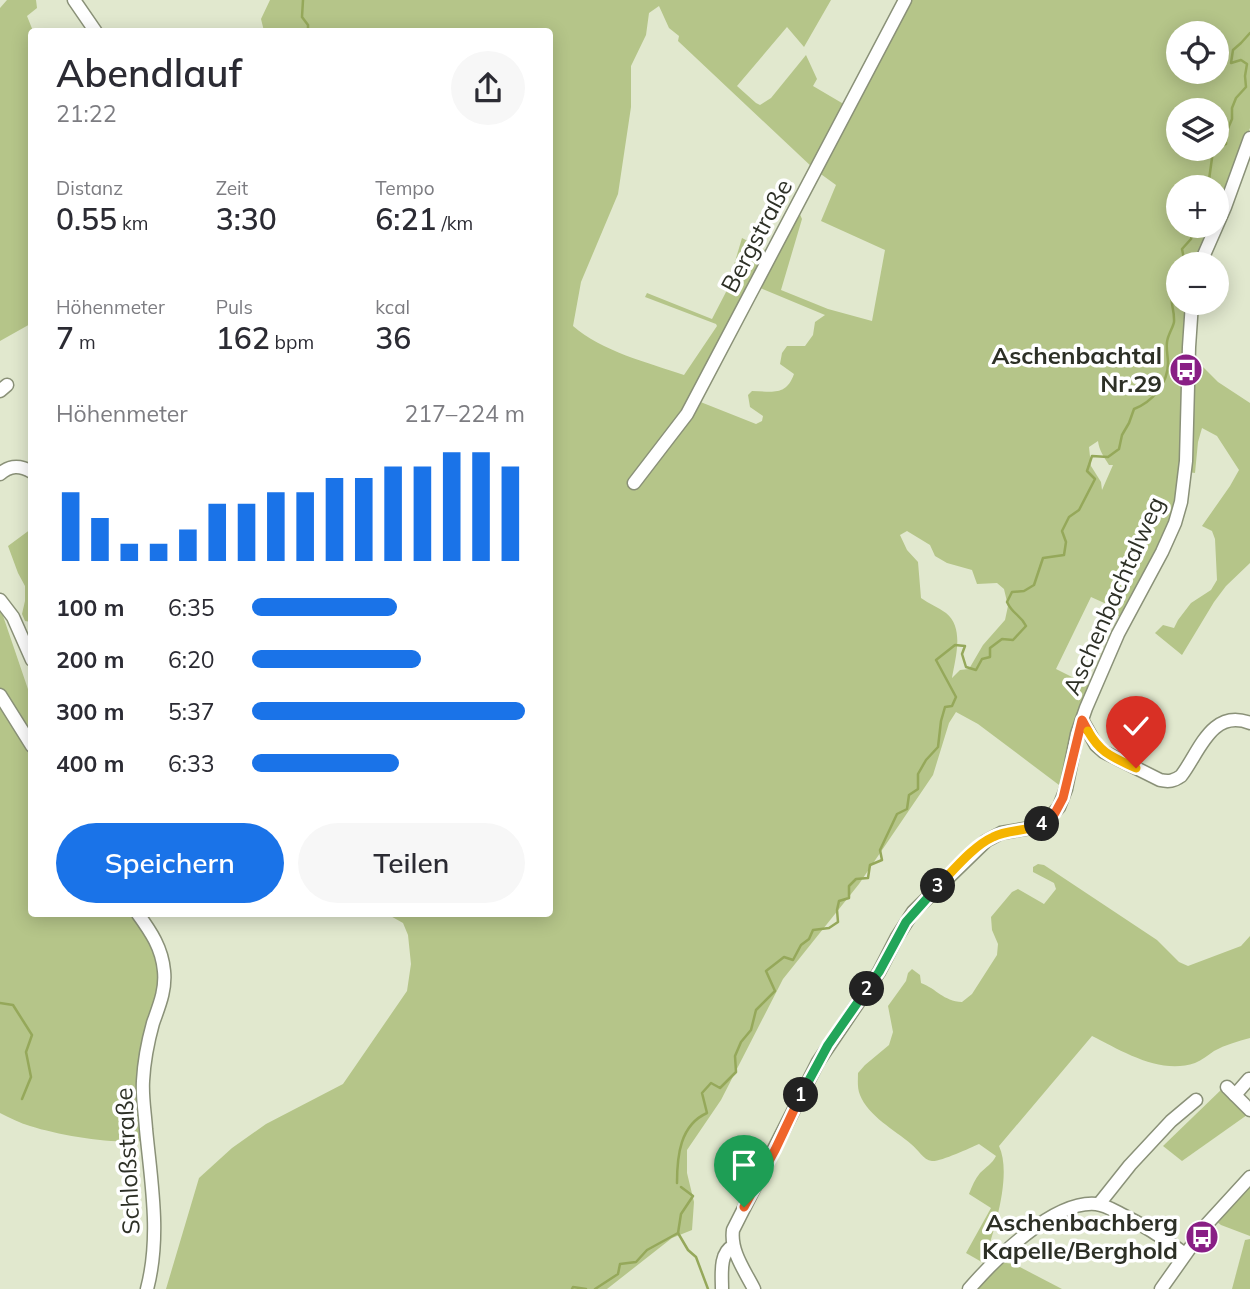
<!DOCTYPE html>
<html lang="de">
<meta charset="utf-8">
<style>
:root{--surface:#fff;--page:#f7f7f7;--text:#2b2b33;--muted:#7c7c81;--accent:#1a73e8}
body{margin:0;font-family:Mulish,sans-serif;background:var(--page);color:var(--text);height:100vh;display:flex;flex-direction:column;font-size:26px;white-space:nowrap}
*{box-sizing:border-box;margin:0}
p{font-size:23px;color:var(--muted)}
.icon{flex:none;width:38px;height:38px;fill:none;stroke:currentColor;stroke-width:2;stroke-linecap:round;stroke-linejoin:round}
.map{position:relative;flex:1;overflow:hidden}
.sheet{position:absolute;left:28px;top:28px;width:525px;height:889px;display:flex;flex-direction:column;background:var(--surface);border-radius:7px;box-shadow:0 4px 18px #0003}
.sheet>*{flex:none}
.controls{position:absolute;left:1166px;top:21px;display:grid;gap:14px}
.controls a{display:grid;place-items:center;width:63px;height:63px;border-radius:50%;background:var(--surface);box-shadow:0 4px 18px #0003;font-size:35px}
.pin{position:absolute;display:grid;place-items:center;width:60px;height:60px;color:#fff;margin:-72px -30px;border-radius:50% 50% 50% 0;rotate:-45deg;box-shadow:0 0 7px #0007}
.pin .icon{rotate:45deg}
.km{position:absolute;width:35px;height:35px;margin:-18px;border-radius:50%;background:#222;color:#fff;font-size:19px;line-height:35px;text-align:center}
.round{display:grid;place-items:center;flex:none;width:74px;height:74px;border-radius:37px;background:var(--page)}
.overview{display:flex;align-items:center;justify-content:space-between;height:119px;padding:0 28px}
h1{font-size:38px;font-weight:600;line-height:52px}
.metrics{display:grid;grid-template-columns:repeat(3,1fr);gap:10px;height:119px;padding:7px 28px}
.metrics div{display:grid;align-content:center}
.metrics b{font-size:30px;font-weight:600}
.metrics small{font-size:19px;font-weight:400}
.metrics p{font-size:19px}
.chart{height:196px;padding:14px 28px}
.chart p{display:flex;justify-content:space-between}
.chart svg{width:100%;height:126px;margin-top:7px;stroke:var(--accent);stroke-width:6}
.cta{display:flex;gap:14px;margin-top:auto;padding:14px 28px}
.cta a{flex:1;height:80px;border-radius:42px;background:var(--accent);color:#fff;font-size:28px;font-weight:600;line-height:80px;text-align:center}
.cta a+a{background:var(--page);color:var(--text)}
ul{padding:0 28px;list-style:none;font-size:23px}
li{display:grid;grid-template-columns:112px 84px 1fr;align-items:center;height:52px}
li i{height:18px;border-radius:9px;background:var(--accent)}
.map>svg:first-child{display:block}
.green{fill:#b5c589;fill-rule:evenodd}
.lines{fill:none;stroke-linecap:round;stroke-linejoin:round}
.stream{stroke:#95a85a;stroke-width:2.5}
.minor-casing{stroke:#8a9178;stroke-width:15}
.minor{stroke:#fff;stroke-width:12}
.split-1-casing{stroke:#fff;stroke-width:14}
.split-2-casing{stroke:#fff;stroke-width:14}
.split-3-casing{stroke:#fff;stroke-width:14}
.split-4-casing{stroke:#fff;stroke-width:14}
.split-5-casing{stroke:#fff;stroke-width:14}
.split-6-casing{stroke:#fff;stroke-width:14}
.split-1{stroke:#f0652b;stroke-width:9}
.split-2{stroke:#22a559;stroke-width:9}
.split-3{stroke:#22a559;stroke-width:9}
.split-4{stroke:#f5b400;stroke-width:9}
.split-5{stroke:#f0652b;stroke-width:9}
.split-6{stroke:#f5b400;stroke-width:9}
.labels{text-anchor:middle;stroke-width:7;stroke-linejoin:round;paint-order:stroke}
.street-label{font-size:24px;fill:#2d3026;stroke:#fff}
.poi-label{font-size:24px;font-weight:bold;fill:#2d3026;stroke:#fff;text-anchor:end}
</style>
<div class="map">
<svg width="1250" height="1289" viewBox="0 0 1250 1289">
<rect width="100%" height="100%" fill="#e1e8ce"/>
<g class="green">
<path d="M 7,0 L 36,0 L 37,8 L 27,16 L 33,31 L 32,323 L 0,341 L 0,8 Z"/>
<path d="M 270,0 L 831,0 L 804,47 L 787,27 L 737,86 L 756,103 L 760,105 L 771,98 L 806,55 L 817,79 L 813,86 L 847,106 L 813,168 L 678,41 L 679,36 L 669,28 L 659,6 L 649,13 L 646,35 L 631,66 L 631,107 L 618,194 L 581,282 L 573,326 C 601,351 649,363 684,375 L 717,326 L 716,324 L 645,297 L 647,293 L 712,319 L 726,292 L 742,238 L 769,252 L 698,401 L 756,424 L 762,421 L 763,416 L 750,407 L 748,395 L 752,391 C 771,391 786,397 794,374 L 780,364 L 782,353 L 787,346 L 805,346 L 813,335 L 815,322 L 825,315 L 758,287 L 798,210 L 802,219 L 781,290 L 828,309 L 872,321 L 885,250 L 821,221 L 836,185 L 818,172 L 908,0 L 1250,0 L 1250,128 L 1216,220 L 1216,187 L 1178,187 L 1178,226 L 1214,226 L 1197,264 L 1178,264 L 1178,303 L 1189,303 L 1185,445 L 1172,522 L 1123,619 L 1109,611 L 1111,606 L 1091,597 L 1056,669 L 1092,687 L 1063,788 L 978,724 L 956,712 L 949,723 L 933,775 L 859,884 L 783,979 L 721,1100 L 687,1150 L 687,1173 L 694,1202 L 692,1230 L 672,1238 L 607,1289 L 166,1289 L 199,1178 L 232,1148 L 266,1124 L 343,1084 L 407,991 L 411,964 L 408,935 L 403,923 L 387,914 L 550,914 L 550,32 L 264,31 L 261,19 ZM 1178,33 L 1216,33 L 1216,72 L 1178,72 ZM 1178,110 L 1216,110 L 1216,149 L 1178,149 ZM 1098,441 C 1099,450 1104,457 1109,465 L 1113,465 L 1102,490 L 1101,482 L 1091,466 L 1089,447 ZM 907,531 L 930,545 L 935,556 L 947,563 L 972,570 L 977,584 L 997,583 L 1004,589 L 1008,606 L 1005,620 L 983,645 L 969,669 L 960,670 L 952,678 C 955,659 965,628 946,613 C 938,607 929,604 921,598 L 918,562 L 907,550 L 900,535 Z"/>
<path d="M 1194,361 L 1197,361 L 1218,382 L 1250,403 L 1250,563 L 1226,586 L 1214,602 L 1182,655 L 1155,633 L 1163,625 L 1174,628 L 1178,620 L 1191,603 L 1211,590 L 1217,580 L 1215,539 L 1212,531 L 1202,526 L 1230,486 L 1239,470 L 1217,436 L 1202,428 L 1198,442 L 1195,473 L 1188,472 Z"/>
<path d="M 31,529 L 31,622 L 25,621 L 22,614 L 25,601 L 25,586 L 18,573 L 8,546 Z"/>
<path d="M 0,607 L 31,698 L 32,914 L 135,914 L 147,930 L 162,974 L 151,1023 L 145,1141 C 112,1144 62,1136 30,1126 C 20,1123 10,1118 0,1113 Z"/>
<path d="M 1038,864 L 1044,865 L 1157,940 L 1179,962 L 1188,966 L 1241,946 L 1250,936 L 1250,1038 C 1238,1041 1225,1045 1214,1051 C 1208,1055 1202,1060 1195,1063 C 1160,1075 1122,1051 1092,1036 L 999,1146 C 1012,1174 995,1227 986,1256 L 991,1261 L 987,1265 L 966,1253 L 991,1208 L 969,1194 C 972,1186 975,1179 980,1173 C 986,1167 992,1164 996,1156 L 979,1144 C 970,1148 940,1162 932,1161 C 923,1160 918,1149 911,1144 C 895,1130 868,1116 860,1095 C 857,1088 858,1080 858,1073 L 865,1065 L 889,1045 L 893,1032 L 888,1006 L 906,981 L 908,973 L 912,969 L 920,975 L 921,983 C 937,989 943,1001 962,1002 L 972,994 L 997,955 L 998,944 L 992,930 L 991,917 L 1012,892 L 1018,889 L 1044,904 L 1056,889 L 1054,883 L 1033,872 L 1033,867 Z"/>
<path d="M 1224,1087 L 1247,1115 L 1182,1161 L 1163,1146 Z"/>
<path d="M 1250,1182 L 1250,1236 L 1221,1225 L 1217,1222 Z"/>
<path d="M 1250,1239 L 1250,1289 L 1232,1289 L 1245,1240 Z"/>
<path d="M 998,1262 L 1014,1264 L 1062,1289 L 972,1289 Z"/>
</g>
<g class="lines">
<g class="stream">
<path d="M 303,0 L 302,17 L 308,25 L 308,32"/>
<path d="M 1208,187 L 1213,151 L 1226,144 L 1226,133 L 1232,119 L 1232,108 L 1236,98 L 1246,87 L 1245,76 L 1247,64 L 1241,60 L 1231,63 L 1233,50 L 1241,43 L 1250,33"/>
<path d="M 1185,264 L 1182,249 L 1191,239 L 1194,226"/>
<path d="M 0,1003 L 13,1005 L 32,1035 L 26,1052 L 31,1077 L 22,1099"/>
<path d="M 677,1183 C 677,1156 680,1125 707,1113 L 702,1093 L 711,1083 L 720,1088 L 736,1072 L 735,1056 L 741,1042 L 751,1030 L 756,1010 L 775,991 L 766,971 L 784,957 L 793,960 L 801,945 L 809,939 L 813,930 L 829,928 L 838,922 L 837,910 L 839,901 L 849,898 L 849,886 L 856,879 L 868,878 L 870,865 L 882,860 L 880,850 L 897,814 L 907,809 L 909,795 L 918,789 L 918,774 L 926,760 L 938,747 L 941,721 L 945,707 L 952,706 L 956,697 L 936,660 L 955,645 L 965,646 L 962,654 L 966,667 L 976,670 L 982,659 L 990,657 L 990,648 L 1002,639 L 1013,640 L 1026,626 C 1020,614 1013,615 1007,602 L 1012,592 L 1024,591 L 1034,585 L 1043,558 L 1064,555 L 1066,542 L 1062,531 L 1069,517 L 1079,510 L 1095,479 L 1087,471 L 1092,456 L 1108,457 L 1119,449 L 1122,435 L 1129,423 L 1134,409 C 1152,402 1168,384 1168,363 C 1168,356 1166,350 1167,342 C 1168,334 1173,328 1174,322 C 1175,304 1166,303 1178,285"/>
<path d="M 678,1233 L 688,1250 L 696,1257 L 708,1289"/>
<path d="M 572,1289 L 573,1287 L 586,1289"/>
<path d="M 595,1289 L 618,1274 L 620,1264 L 636,1262 L 647,1250 L 678,1233 L 681,1214 L 693,1196 L 681,1187"/>
</g>
<defs>
<g id="minor">
<path d="M 74,0 L 96,32"/>
<path d="M 1200,264 L 1225,207 L 1250,138"/>
<path d="M 0,391 L 7,385"/>
<path d="M 0,474 C 10,465 20,465 32,472"/>
<path d="M 634,483 L 687,414 L 905,0"/>
<path d="M 0,600 L 13,617 L 32,660"/>
<path d="M 0,695 L 32,746"/>
<path d="M 1082,720 L 1096,745 L 1104,752 L 1160,780 C 1169,782 1174,781 1181,776 C 1199,753 1211,708 1250,723"/>
<path d="M 138,914 C 151,932 162,948 164,971 C 166,990 159,1006 153,1023 C 148,1041 144,1062 143,1081 C 142,1097 145,1113 146,1129 C 151,1182 161,1236 147,1289"/>
<path d="M 1227,1087 L 1250,1110"/>
<path d="M 1235,1095 L 1249,1079"/>
<path d="M 1099,1204 L 1130,1165 L 1171,1121 L 1196,1100"/>
<path d="M 722,1289 C 722,1275 719,1253 733,1246"/>
<path d="M 754,1289 C 745,1271 730,1251 733,1230 L 818,1062 L 879,972 L 897,937 L 913,912 L 986,841 L 1001,833 L 1036,827 L 1050,817 L 1059,807 L 1066,789 L 1077,734 L 1086,708 L 1118,634 L 1162,552 L 1175,523 L 1181,502 L 1186,461 L 1189,347 L 1192,303"/>
<path d="M 969,1289 C 995,1259 1054,1200 1096,1204 C 1105,1205 1113,1210 1121,1214 C 1144,1225 1165,1239 1185,1254"/>
<path d="M 1161,1289 L 1207,1224 L 1250,1177"/>
</g>
</defs>
<use href="#minor" class="minor-casing"/>
<use href="#minor" class="minor"/>
</g>
<g class="lines">
<defs>
<path id="split-1" d="M 744,1207 L 775,1150 L 801,1095"/>
<path id="split-2" d="M 801,1095 L 828,1045 L 867,989"/>
<path id="split-3" d="M 867,989 L 879,972 L 906,922 L 938,886"/>
<path id="split-4" d="M 938,886 C 953,871 973,846 993,837 C 1008,829 1026,832 1042,824"/>
<path id="split-5" d="M 1042,824 L 1055,813 L 1063,798 L 1082,720 L 1088,731"/>
<path id="split-6" d="M 1088,731 C 1101,754 1113,757 1136,768"/>
</defs>
<use href="#split-1" class="split-1-casing"/>
<use href="#split-2" class="split-2-casing"/>
<use href="#split-3" class="split-3-casing"/>
<use href="#split-4" class="split-4-casing"/>
<use href="#split-5" class="split-5-casing"/>
<use href="#split-6" class="split-6-casing"/>
<use href="#split-1" class="split-1"/>
<use href="#split-2" class="split-2"/>
<use href="#split-3" class="split-3"/>
<use href="#split-4" class="split-4"/>
<use href="#split-5" class="split-5"/>
<use href="#split-6" class="split-6"/>
</g>
<defs>
<symbol id="bus-disc" viewBox="-11 -11 22 22"><circle r="9.5" fill="#891f85" stroke="#fff"/><path d="M-5-6H5V4H4V6H2V4H-2V6H-4V4H-5ZM-3.5-4V0h7V-4ZM-3.5 1.2v1.5H-2V1.2ZM2 1.2v1.5H3.5V1.2Z" fill="#fff"/></symbol>
</defs>
<g fill-rule="evenodd">
<use href="#bus-disc" x="1167" y="351" width="38" height="38"/>
<use href="#bus-disc" x="1183" y="1218" width="38" height="38"/>
</g>
<g class="labels">
<g class="street-label">
<text transform="translate(757 236) rotate(-62)" y="8">Bergstraße</text>
<text transform="translate(1114 596) rotate(-66)" y="8">Aschenbachtalweg</text>
<text transform="translate(128 1161) rotate(-93)" y="8">Schloßstraße</text>
</g>
<g class="poi-label">
<text x="1162" y="364">Aschenbachtal<tspan x="1162" dy="28">Nr.29</tspan></text>
<text x="1178" y="1231">Aschenbachberg<tspan x="1178" dy="28">Kapelle/Berghold</tspan></text>
</g>
</g>
</svg>
<div class="controls">
<a><svg class="icon" aria-label="locate" viewBox="0 0 24 24"><circle cx="12" cy="12" r="6"/><path d="M12 2v4M12 18v4M2 12h4M18 12h4"/></svg></a>
<a><svg class="icon" aria-label="layers" viewBox="0 0 24 24"><path d="M12 4l9 5-9 5-9-5zM3 14l9 5 9-5"/></svg></a>
<a>+</a>
<a>−</a>
</div>
<div class="pin" style="left:744px;top:1207px;background:#1e9e55"><svg class="icon" aria-label="arrive" viewBox="0 0 24 24"><path d="M6 21V4h12l-3 4 3 4H6"/></svg></div>
<div class="pin" style="left:1136px;top:768px;background:#d93025"><svg class="icon" aria-label="check" viewBox="0 0 24 24"><path d="M5 12l5 5 9-10"/></svg></div>
<b class="km" style="left:801px;top:1095px">1</b>
<b class="km" style="left:867px;top:989px">2</b>
<b class="km" style="left:938px;top:886px">3</b>
<b class="km" style="left:1042px;top:824px">4</b>
<section class="sheet">
<div class="overview"><div><h1>Abendlauf</h1><p>21:22</p></div><a class="round"><svg class="icon" aria-label="share" viewBox="0 0 24 24"><path d="M12 15V3M7 8l5-5 5 5M5 13v7h14v-7"/></svg></a></div>
<div class="metrics">
<div><p>Distanz</p><b>0.55<small> km</small></b></div>
<div><p>Zeit</p><b>3:30</b></div>
<div><p>Tempo</p><b>6:21<small> /km</small></b></div>
</div>
<div class="metrics">
<div><p>Höhenmeter</p><b>7<small> m</small></b></div>
<div><p>Puls</p><b>162<small> bpm</small></b></div>
<div><p>kcal</p><b>36</b></div>
</div>
<div class="chart"><p><span>Höhenmeter</span>217–224 m</p>
<svg viewBox="0 0 160 44" preserveAspectRatio="none"><path d="M5 44V20M15 44V29M25 44V38M35 44V38M45 44V33M55 44V24M65 44V24M75 44V20M85 44V20M95 44V15M105 44V15M115 44V11M125 44V11M135 44V6M145 44V6M155 44V11"/></svg>
</div>
<ul>
<li><b>100 m</b>6:35<i style="width:53%"></i></li>
<li><b>200 m</b>6:20<i style="width:62%"></i></li>
<li><b>300 m</b>5:37<i style="width:100%"></i></li>
<li><b>400 m</b>6:33<i style="width:54%"></i></li>
</ul>
<div class="cta"><a>Speichern</a><a>Teilen</a></div>
</section>
</div>
